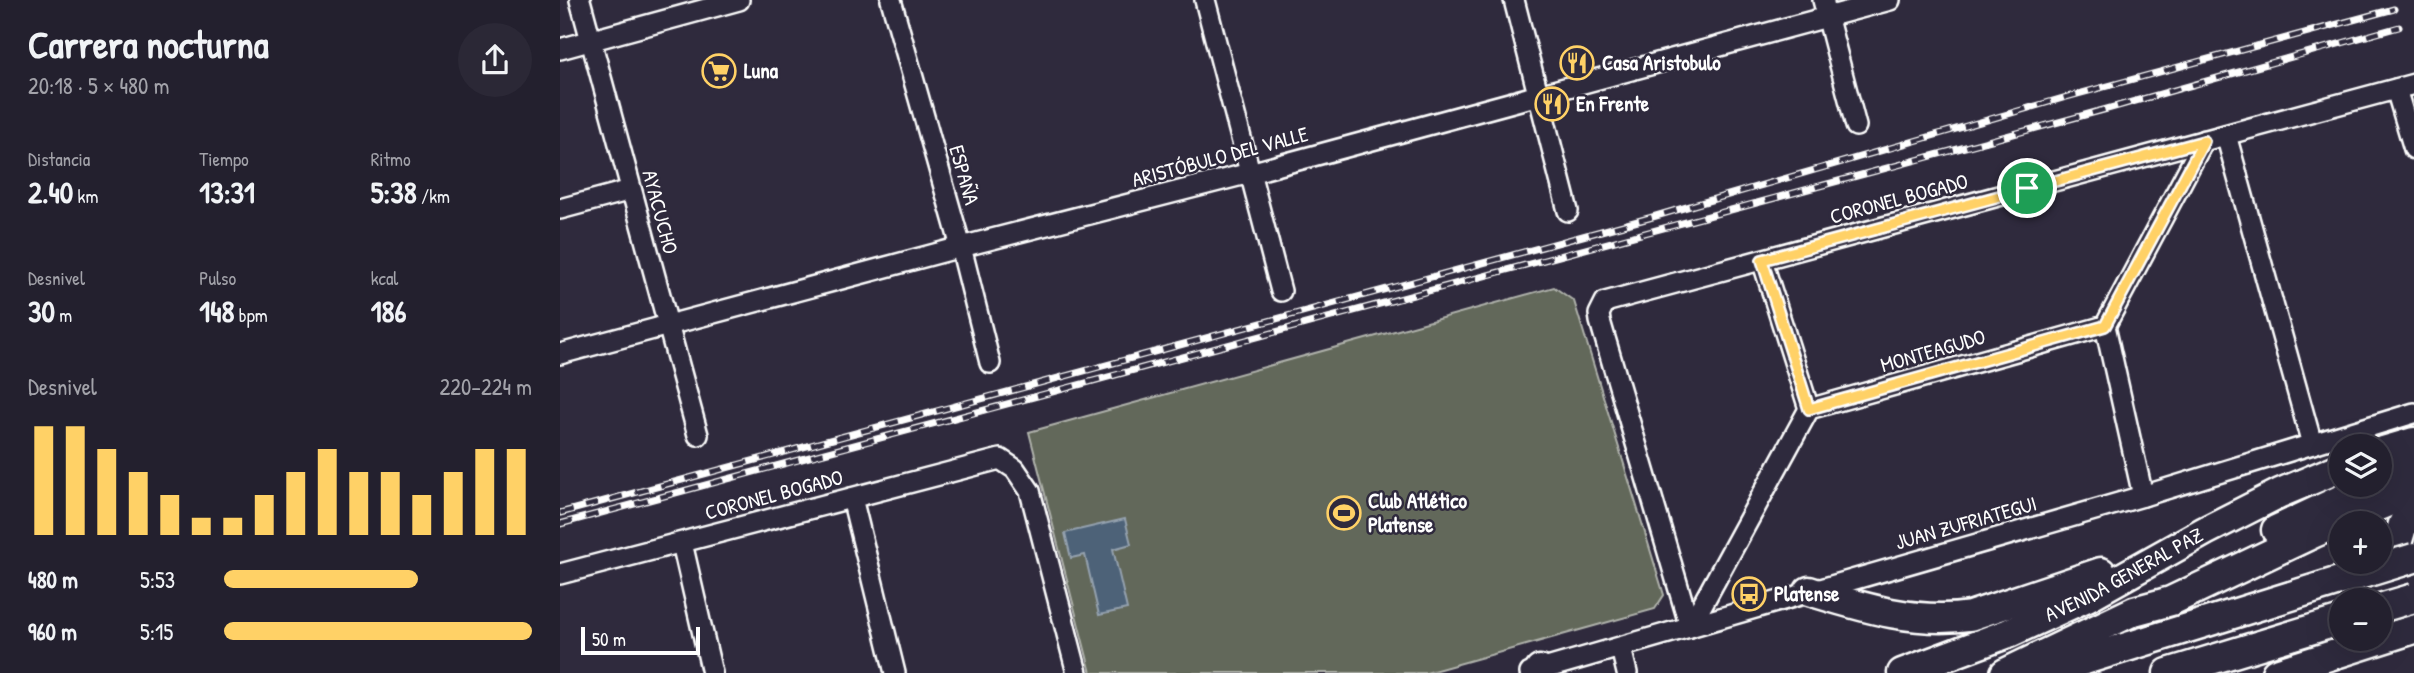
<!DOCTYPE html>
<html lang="es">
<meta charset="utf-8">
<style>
:root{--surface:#23202e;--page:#2b2836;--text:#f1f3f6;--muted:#a3a3aa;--line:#403e4a;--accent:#ffd166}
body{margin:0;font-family:"Patrick Hand",sans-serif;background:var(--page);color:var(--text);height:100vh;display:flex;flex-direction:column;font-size:26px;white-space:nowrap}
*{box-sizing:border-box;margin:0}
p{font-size:23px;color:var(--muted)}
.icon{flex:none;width:38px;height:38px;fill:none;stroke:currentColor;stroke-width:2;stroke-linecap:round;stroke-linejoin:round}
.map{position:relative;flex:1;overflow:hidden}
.side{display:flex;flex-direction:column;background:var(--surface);width:560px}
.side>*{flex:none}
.fabs{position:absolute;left:1769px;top:434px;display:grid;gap:14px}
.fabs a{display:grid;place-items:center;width:63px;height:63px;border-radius:50%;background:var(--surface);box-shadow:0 7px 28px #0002,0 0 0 2px var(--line);font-size:35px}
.scale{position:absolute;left:21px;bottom:18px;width:119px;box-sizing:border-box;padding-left:7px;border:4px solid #fff;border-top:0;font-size:19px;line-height:24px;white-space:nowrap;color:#fff;-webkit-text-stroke:5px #2f2a3d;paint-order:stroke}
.pin{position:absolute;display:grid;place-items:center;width:60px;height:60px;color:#fff;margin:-30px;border:4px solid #fff;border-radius:50%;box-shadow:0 2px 7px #0007}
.round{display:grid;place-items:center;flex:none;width:74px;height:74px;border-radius:37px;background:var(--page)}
.summary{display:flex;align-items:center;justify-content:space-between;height:119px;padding:0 28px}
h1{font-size:38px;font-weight:700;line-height:52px}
.stats{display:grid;grid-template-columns:repeat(3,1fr);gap:10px;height:119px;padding:7px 28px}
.stats div{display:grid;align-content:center}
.stats b{font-size:30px;font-weight:700}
.stats small{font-size:19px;font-weight:400}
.stats p{font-size:19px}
.chart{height:196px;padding:14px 28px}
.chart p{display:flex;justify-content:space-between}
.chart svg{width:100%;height:126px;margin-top:7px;stroke:var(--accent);stroke-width:6}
ul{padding:0 28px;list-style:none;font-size:23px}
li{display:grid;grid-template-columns:112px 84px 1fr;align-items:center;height:52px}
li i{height:18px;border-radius:9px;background:var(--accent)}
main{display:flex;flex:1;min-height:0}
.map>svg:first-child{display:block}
.green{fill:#62675a;stroke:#b0b3ac;stroke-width:2}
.water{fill:#4d6278;stroke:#94a1ae;stroke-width:2}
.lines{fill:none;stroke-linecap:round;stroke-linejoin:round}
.highway-tunnel{stroke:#443f50;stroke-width:28;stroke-dasharray:28 14;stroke-linecap:butt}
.minor-casing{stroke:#fff;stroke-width:24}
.highway-casing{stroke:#fff;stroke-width:33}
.minor{stroke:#2f2a3d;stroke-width:19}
.highway{stroke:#2f2a3d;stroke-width:28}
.rail-casing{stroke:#fff;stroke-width:7}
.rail{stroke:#2f2a3d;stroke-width:4.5;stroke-dasharray:13;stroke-linecap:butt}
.highway-bridge-casing{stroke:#fff;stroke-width:33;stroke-linecap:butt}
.highway-bridge{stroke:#2f2a3d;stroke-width:28}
.route-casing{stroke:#fff;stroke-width:14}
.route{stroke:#ffd166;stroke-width:9}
.labels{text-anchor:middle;stroke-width:5;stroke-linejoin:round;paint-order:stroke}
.poi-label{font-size:21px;font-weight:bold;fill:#fff;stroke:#2f2a3d;text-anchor:start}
.street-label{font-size:21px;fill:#fff;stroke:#2f2a3d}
</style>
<main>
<section class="side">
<div class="summary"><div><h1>Carrera nocturna</h1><p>20:18 · 5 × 480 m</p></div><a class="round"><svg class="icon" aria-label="share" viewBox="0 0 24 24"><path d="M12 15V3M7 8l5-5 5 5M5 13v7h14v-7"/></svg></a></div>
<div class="stats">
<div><p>Distancia</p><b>2.40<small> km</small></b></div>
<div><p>Tiempo</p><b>13:31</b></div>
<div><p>Ritmo</p><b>5:38<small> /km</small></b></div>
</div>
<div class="stats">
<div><p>Desnivel</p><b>30<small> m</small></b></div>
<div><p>Pulso</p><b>148<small> bpm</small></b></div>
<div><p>kcal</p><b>186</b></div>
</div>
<div class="chart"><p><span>Desnivel</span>220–224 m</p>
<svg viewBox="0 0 160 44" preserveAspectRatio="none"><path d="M5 44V6M15 44V6M25 44V14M35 44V22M45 44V30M55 44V38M65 44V38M75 44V30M85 44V22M95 44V14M105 44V22M115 44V22M125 44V30M135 44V22M145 44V14M155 44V14"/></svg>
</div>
<ul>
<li><b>480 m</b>5:53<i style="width:63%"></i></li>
<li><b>960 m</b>5:15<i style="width:100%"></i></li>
</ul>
</section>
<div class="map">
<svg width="1854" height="673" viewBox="0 0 1854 673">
<rect width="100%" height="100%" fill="#2f2a3d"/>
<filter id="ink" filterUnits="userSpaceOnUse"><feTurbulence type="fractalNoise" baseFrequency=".0143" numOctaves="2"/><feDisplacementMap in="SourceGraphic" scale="14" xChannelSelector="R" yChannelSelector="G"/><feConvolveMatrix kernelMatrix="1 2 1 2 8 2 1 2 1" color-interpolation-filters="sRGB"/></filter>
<g filter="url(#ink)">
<path class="green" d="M 994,287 L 1014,301 L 1104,595 L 1095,609 L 866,673 L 531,673 L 469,432 Z"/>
<path class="water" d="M 565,519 L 571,544 L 553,549 L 567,609 L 539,615 L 525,555 L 511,558 L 505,533 Z"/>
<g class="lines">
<path class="highway-tunnel" d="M 1836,547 C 1834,575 1837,599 1854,622"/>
<defs>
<g id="minor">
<path d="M 20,0 L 138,435"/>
<path d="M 331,0 L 401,247 L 430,363"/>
<path d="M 645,0 L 721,291"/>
<path d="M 954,0 L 1008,211"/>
<path d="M 1263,0 L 1296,126"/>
<path d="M 0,49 L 179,0"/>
<path d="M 1836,89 L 1854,149"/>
<path d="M 1666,135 L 1752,444"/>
<path d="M 0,209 L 71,190"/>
<path d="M 1202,260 L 1249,409"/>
<path d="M 1545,326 L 1583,496"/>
<path d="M 0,354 L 401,247 L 690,173 L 1330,0"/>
<path d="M 292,498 L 335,673"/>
<path d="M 122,543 L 152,673"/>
<path d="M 0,574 L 440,459 L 455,469 L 470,491 L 517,673"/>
<path d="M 1130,627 L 1040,321 L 1039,314 L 1045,302 L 1854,84"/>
<path d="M 1130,627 L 1249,409 L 1545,326 L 1644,140"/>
<path d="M 1061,648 L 1067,673"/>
<path d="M 970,673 L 1583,496 L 1854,413"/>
</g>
<g id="highway">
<path d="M 1820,452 L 1854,442"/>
<path d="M 1820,481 L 1854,468"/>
<path d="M 1716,530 L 1812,485"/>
<path d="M 1836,547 L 1843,524 L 1854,505"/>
<path d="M 1249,591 C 1302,607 1354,624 1410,616 L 1541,572"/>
<path d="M 979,673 L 980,670"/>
<path id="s1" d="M 1342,673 L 1449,633 L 1527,597 L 1645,531 L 1720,493 L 1782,467"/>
<path d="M 1445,673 L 1574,611 L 1611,601 L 1754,533 L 1854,491"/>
<path d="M 1483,673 L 1792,577"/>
<path d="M 1608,673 L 1782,620"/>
<path d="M 1716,673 L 1854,629"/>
</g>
</defs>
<use href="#minor" class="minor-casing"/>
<use href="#highway" class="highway-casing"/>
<use href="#minor" class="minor"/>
<use href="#highway" class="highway"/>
<defs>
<g id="rail">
<path d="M 0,513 L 1089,218 L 1503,98 L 1834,9"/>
<path d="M 0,524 L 1547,109 L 1839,27"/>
</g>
</defs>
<use href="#rail" class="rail-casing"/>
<use href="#rail" class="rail"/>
<defs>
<g id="highway-bridge">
<path d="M 1792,577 L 1854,558"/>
<path d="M 1820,608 L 1854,598"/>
</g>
</defs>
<use href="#highway-bridge" class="highway-bridge-casing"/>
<use href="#highway-bridge" class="highway-bridge"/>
</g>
</g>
<g class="lines" filter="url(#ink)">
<defs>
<path id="route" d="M 1644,141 L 1545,326 L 1249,409 L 1202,260 Z"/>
</defs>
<use href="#route" class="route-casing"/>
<use href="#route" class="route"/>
</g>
<defs>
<symbol id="restaurant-ring" viewBox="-11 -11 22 22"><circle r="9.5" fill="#2f2a3d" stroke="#ffd166" stroke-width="1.5"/><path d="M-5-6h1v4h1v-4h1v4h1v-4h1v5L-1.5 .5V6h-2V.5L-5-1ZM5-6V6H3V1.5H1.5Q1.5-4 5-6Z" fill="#ffd166"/></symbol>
<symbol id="supermarket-ring" viewBox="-11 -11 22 22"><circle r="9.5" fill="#2f2a3d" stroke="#ffd166" stroke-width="1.5"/><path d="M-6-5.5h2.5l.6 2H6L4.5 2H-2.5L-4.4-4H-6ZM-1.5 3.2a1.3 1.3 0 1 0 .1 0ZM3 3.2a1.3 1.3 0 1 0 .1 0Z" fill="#ffd166"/></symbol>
<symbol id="stadium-ring" viewBox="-11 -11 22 22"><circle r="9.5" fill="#2f2a3d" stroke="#ffd166" stroke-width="1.5"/><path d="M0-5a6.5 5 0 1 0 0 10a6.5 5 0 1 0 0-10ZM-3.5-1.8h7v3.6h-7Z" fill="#ffd166"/></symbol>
<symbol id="bus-ring" viewBox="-11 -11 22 22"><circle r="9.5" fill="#2f2a3d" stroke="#ffd166" stroke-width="1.5"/><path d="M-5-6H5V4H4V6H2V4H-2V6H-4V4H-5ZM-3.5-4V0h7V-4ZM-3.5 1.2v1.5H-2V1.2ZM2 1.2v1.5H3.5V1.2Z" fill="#ffd166"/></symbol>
</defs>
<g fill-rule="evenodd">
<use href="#restaurant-ring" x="998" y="44" width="38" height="38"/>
<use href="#supermarket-ring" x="140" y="52" width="38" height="38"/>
<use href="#restaurant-ring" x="973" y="85" width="38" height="38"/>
<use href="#stadium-ring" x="765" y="494" width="38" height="38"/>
<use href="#bus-ring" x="1170" y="575" width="38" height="38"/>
</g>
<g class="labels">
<g class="poi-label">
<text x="1042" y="70">Casa Aristobulo</text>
<text x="184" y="78">Luna</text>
<text x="1016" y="111">En Frente</text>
<text x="808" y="508">Club Atlético<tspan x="808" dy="24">Platense</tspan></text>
<text x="1214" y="601">Platense</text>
</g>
<g class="street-label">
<text transform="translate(660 157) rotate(-15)" y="7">ARISTÓBULO DEL VALLE</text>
<text transform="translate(404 175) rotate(74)" y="7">ESPAÑA</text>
<text transform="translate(1339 199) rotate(-15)" y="7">CORONEL BOGADO</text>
<text transform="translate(100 212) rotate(75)" y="7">AYACUCHO</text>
<text transform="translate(1373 351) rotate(-16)" y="7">MONTEAGUDO</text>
<text transform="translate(214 495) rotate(-15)" y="7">CORONEL BOGADO</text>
<text transform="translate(1406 523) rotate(-16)" y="7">JUAN ZUFRIATEGUI</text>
<text dy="7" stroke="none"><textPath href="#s1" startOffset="243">AVENIDA GENERAL PAZ</textPath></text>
</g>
</g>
</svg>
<div class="fabs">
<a><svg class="icon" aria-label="layers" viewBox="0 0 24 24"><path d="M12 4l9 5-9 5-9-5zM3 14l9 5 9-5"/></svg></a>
<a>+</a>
<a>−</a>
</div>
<div class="scale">50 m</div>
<div class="pin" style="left:1467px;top:188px;background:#1e9e55"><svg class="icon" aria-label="arrive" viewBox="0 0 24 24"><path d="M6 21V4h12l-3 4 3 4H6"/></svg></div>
</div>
</main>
